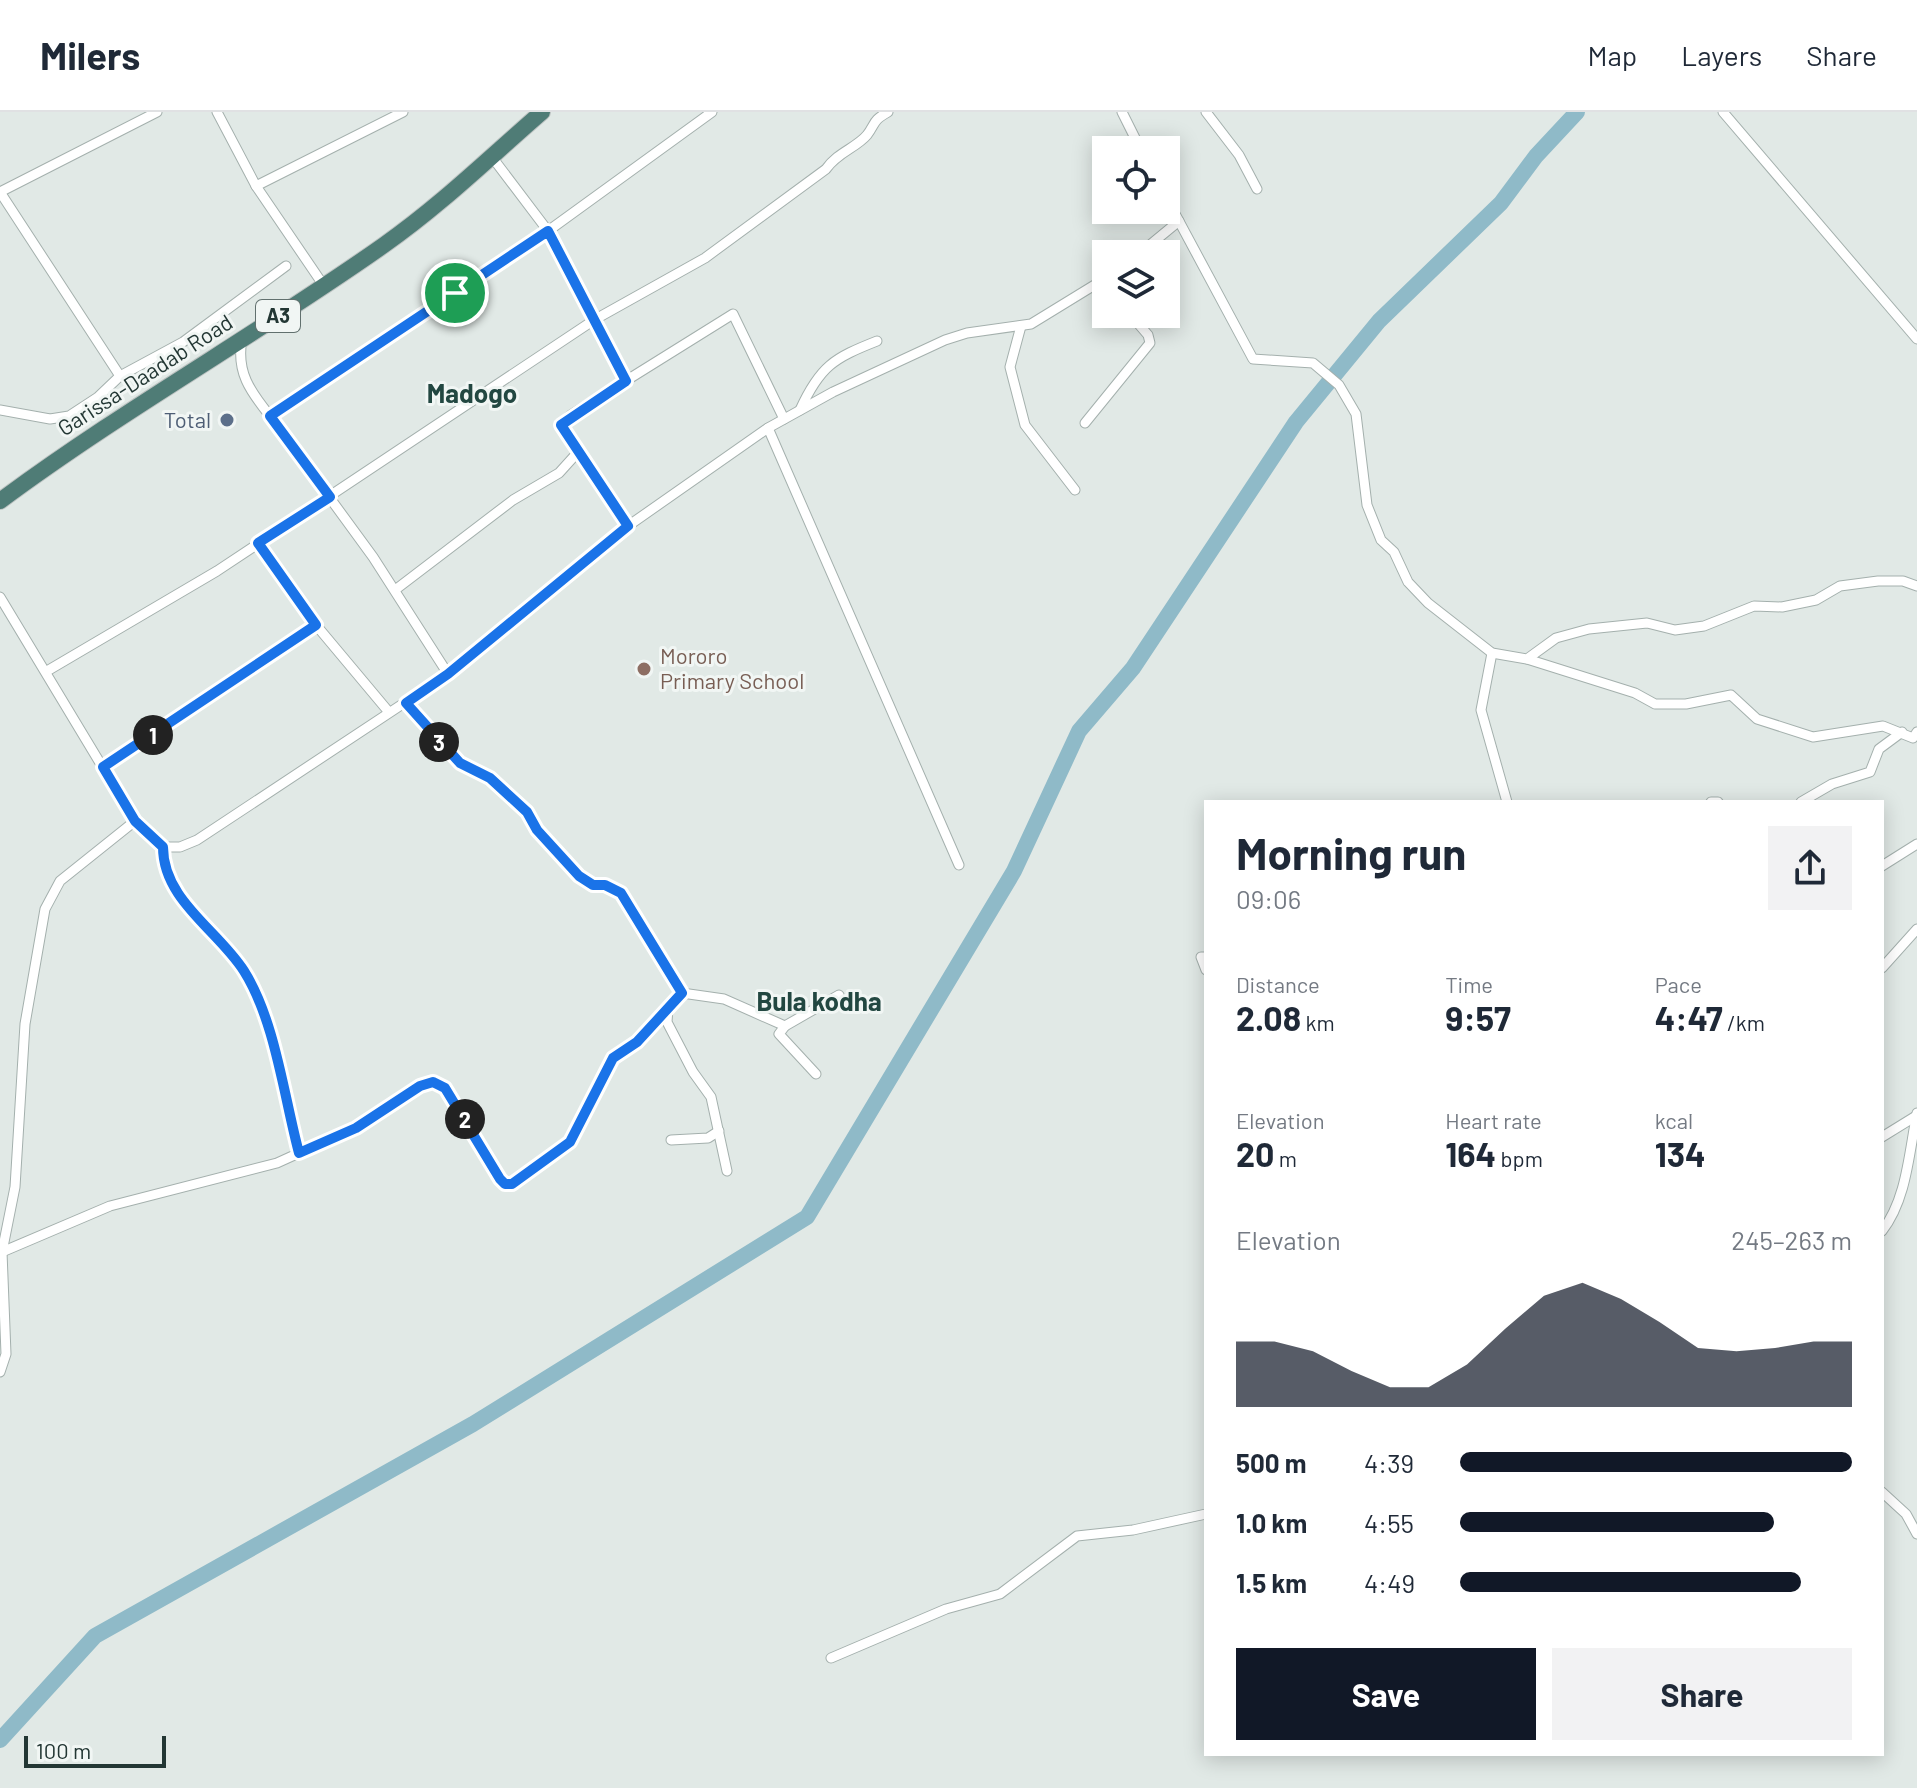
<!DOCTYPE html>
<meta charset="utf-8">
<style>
:root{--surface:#fff;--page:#f2f2f3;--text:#1f2937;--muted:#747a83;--line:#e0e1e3;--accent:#111827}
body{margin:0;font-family:Barlow,sans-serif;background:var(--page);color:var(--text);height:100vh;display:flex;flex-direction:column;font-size:30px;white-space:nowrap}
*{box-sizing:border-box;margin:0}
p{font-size:26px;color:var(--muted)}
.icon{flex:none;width:44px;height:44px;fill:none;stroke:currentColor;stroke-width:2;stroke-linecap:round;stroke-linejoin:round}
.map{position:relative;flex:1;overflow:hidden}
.sheet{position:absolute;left:1204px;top:688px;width:680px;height:956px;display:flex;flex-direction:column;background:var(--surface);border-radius:0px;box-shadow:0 4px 20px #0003}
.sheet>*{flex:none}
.tools{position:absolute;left:1092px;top:24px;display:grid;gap:16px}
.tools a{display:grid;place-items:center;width:88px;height:88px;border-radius:0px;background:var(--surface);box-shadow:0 4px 20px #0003;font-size:40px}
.scale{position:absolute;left:24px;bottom:20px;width:142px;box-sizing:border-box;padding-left:8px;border:4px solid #233734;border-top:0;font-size:22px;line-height:28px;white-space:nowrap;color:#233734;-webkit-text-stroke:6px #f1f6f4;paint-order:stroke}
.pin{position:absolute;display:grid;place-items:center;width:68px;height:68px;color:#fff;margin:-34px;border:4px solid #fff;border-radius:50%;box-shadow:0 2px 8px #0007}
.km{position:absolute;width:40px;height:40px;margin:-20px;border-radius:50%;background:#222;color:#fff;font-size:22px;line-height:40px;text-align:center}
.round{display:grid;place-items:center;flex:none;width:84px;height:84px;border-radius:0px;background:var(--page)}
.overview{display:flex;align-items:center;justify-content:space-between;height:136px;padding:0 32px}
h1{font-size:44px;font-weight:700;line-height:60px}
.stats{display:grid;grid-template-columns:repeat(3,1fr);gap:12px;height:136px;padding:8px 32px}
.stats div{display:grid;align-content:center}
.stats b{font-size:34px;font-weight:700}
.stats small{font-size:22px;font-weight:400}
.stats p{font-size:22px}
.chart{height:224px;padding:16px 32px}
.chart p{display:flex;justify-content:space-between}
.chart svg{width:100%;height:144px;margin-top:8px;fill:var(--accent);opacity:.7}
.primary-button{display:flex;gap:16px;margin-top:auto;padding:16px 32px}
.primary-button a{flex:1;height:92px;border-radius:0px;background:var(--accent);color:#fff;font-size:32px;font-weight:700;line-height:92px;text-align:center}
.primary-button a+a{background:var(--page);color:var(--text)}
ul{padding:0 32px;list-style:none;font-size:26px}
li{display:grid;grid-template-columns:128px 96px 1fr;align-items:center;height:60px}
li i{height:20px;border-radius:10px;background:var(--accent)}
header{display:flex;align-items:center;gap:48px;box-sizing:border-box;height:112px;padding:0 40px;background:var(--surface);border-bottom:2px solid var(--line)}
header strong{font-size:38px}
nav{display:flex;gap:44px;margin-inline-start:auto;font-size:28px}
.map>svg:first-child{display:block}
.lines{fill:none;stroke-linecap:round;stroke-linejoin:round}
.river{stroke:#8fbac8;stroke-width:16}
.minor-casing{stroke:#a4b0ad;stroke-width:11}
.trunk-casing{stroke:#bdc3c2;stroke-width:18}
.minor{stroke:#fff;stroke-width:9}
.trunk{stroke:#4f7c76;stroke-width:16}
.route-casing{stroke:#fff;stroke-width:16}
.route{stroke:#1a73e8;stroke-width:10}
.service-dot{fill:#5c6f8a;stroke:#f1f6f4;stroke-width:3}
.education-dot{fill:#8d6e63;stroke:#f1f6f4;stroke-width:3}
.labels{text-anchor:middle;stroke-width:6;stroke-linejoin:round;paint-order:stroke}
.shield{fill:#f1f6f4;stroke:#61706e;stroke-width:2}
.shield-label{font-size:20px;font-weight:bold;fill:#233734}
.street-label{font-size:22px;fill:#233734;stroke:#f1f6f4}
.service-label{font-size:22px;fill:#4e5e75;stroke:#f1f6f4;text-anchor:end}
.education-label{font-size:22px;fill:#785e54;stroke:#f1f6f4;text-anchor:start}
.quarter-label{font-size:26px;font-weight:bold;fill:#224741;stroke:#f1f6f4}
</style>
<header>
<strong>Milers</strong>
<nav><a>Map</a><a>Layers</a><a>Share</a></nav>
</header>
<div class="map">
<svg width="1917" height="1676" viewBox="0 0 1917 1676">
<rect width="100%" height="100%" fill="#e1e9e6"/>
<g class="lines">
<path class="river" d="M 0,1628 L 95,1524 L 473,1312 L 807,1105 L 1014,759 L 1079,619 L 1133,556 L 1296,310 L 1379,209 L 1501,91 L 1536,44 L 1577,0"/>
<defs>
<g id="minor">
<path d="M 217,0 L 256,74 L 324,174"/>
<path d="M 1122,0 L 1141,38"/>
<path d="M 1206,0 L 1239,43 L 1257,77"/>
<path d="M 1723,0 L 1917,227"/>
<path d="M 492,45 L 548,119 L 626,269"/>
<path d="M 256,74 L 403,0"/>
<path d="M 0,80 L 120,264"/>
<path d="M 0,80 L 157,0"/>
<path d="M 1166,85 L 1253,247 L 1313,251 L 1339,273 L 1356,302 L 1367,393 L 1381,428 L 1394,440 L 1408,470 L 1428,491 L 1492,541 L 1527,547 L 1556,526 L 1589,517 L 1647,511 L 1675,518 L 1704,514 L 1754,494 L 1782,495 L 1816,488 L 1840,474 L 1878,469 L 1903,469 L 1917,474"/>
<path d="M 1139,142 L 1179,109"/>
<path d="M 1021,214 L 1010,255 L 1025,313 L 1075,378"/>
<path d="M 242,227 C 236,260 250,279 270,304"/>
<path d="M 0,298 L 50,307 L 69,304 L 98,285 L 120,264 L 183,230 L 286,154"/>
<path d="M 800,298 C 820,254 834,246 877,229"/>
<path d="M 1085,311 L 1150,231 L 1148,223 L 1130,202"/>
<path d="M 768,316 L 959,753"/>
<path d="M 628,414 L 561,313 L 571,303 L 733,202 L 784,307"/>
<path d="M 258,431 L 316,513 L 388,599"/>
<path d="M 395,478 L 513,388 L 559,361 L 578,340"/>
<path d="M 0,485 L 135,709 L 163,735 L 180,735 L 197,728 L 448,562 L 628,414 L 768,316 L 833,280 L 945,228 L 967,221 L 1031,212 L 1106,166"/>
<path d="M 1492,541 L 1481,598 L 1507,690"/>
<path d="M 1527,547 L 1635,581 L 1655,592 L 1686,592 L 1731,583 L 1757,607 L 1813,625 L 1883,614 L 1913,626 L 1917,620"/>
<path d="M 47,559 L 217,459 L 594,208 L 705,146 L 826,57 C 838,40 856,36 867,23 C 876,11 872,9 888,0"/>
<path d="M 448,562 L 373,445 L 270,304 L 548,119 L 712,0"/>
<path d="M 406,591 L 460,651 L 490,666 L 527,700 L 537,718 L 579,764 L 593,773 L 605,773 L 621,781 L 682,881 L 668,896 L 667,910 L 693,960 L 711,985 L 727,1059"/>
<path d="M 103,655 L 316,513"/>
<path d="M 1711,690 L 1718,690"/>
<path d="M 1801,690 L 1832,672 L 1870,660 L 1879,637 L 1902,620"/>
<path d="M 1882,754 L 1917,732"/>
<path d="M 1206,845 L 1201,845 L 1206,858"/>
<path d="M 1882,856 L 1917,817"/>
<path d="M 682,881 L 724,887 L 785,914 L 839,883"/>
<path d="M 785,914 L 779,922 L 816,962"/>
<path d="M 1882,1025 L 1916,1004"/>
<path d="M 671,1028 L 708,1026 L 719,1019"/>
<path d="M 299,1041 L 356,1016 L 420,974 L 433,970 L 445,976 L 500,1067 L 505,1072 L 512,1072 L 570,1030 L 613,946 L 637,930 L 668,896"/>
<path d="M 1882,1119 C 1907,1087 1909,1040 1917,1001"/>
<path d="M 2,1140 L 110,1094 L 277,1051 L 299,1041 C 284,985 276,908 244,859 C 218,818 163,787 163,735"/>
<path d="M 0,1260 L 6,1242 L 2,1140 L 15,1075 L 25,912 L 45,797 L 60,769 L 135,709"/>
<path d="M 1882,1380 L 1906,1402 L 1917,1422"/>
<path d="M 831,1546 L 946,1497 L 1000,1482 L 1077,1424 L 1133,1418 L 1206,1402"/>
</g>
<path id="trunk" d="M 0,389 C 124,297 258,222 384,133 C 441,93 490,45 542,0"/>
</defs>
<use href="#minor" class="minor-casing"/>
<use href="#trunk" class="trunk-casing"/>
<use href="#minor" class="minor"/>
<use href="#trunk" class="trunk"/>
</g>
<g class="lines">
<defs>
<path id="route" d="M 548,119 L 626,269 L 561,313 L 628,414 L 448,562 L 406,591 L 460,651 L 490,666 L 527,700 L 537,718 L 579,764 L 593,773 L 605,773 L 621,781 L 682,881 L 637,930 L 613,946 L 570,1030 L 512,1072 L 505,1072 L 500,1067 L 445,976 L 433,970 L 420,974 L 356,1016 L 299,1041 C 284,985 275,908 244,859 C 218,818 163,788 163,735 L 135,709 L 103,655 L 316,513 L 258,431 L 330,385 L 270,304 Z"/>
</defs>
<use href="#route" class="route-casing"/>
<use href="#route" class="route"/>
</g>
<circle class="service-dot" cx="227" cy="308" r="8"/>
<circle class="education-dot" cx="644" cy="557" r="8"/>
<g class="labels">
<rect class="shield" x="256" y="188" width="44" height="32" rx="6"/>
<g class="shield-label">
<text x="278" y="211">A3</text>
</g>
<g class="street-label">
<text transform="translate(145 263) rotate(-33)" y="8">Garissa-Daadab Road</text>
</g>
<g class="service-label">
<text x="211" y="316">Total</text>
</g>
<g class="education-label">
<text x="660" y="552">Mororo<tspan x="660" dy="25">Primary School</tspan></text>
</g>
<g class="quarter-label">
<text x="472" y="291">Madogo</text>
<text x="819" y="899">Bula kodha</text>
</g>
</g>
</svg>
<div class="tools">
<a><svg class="icon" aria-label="locate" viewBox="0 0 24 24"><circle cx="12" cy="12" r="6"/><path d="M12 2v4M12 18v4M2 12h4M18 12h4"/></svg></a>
<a><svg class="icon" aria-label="layers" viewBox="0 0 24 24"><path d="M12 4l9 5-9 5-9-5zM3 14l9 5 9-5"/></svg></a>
</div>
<div class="scale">100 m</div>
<div class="pin" style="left:455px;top:181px;background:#1e9e55"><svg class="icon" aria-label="arrive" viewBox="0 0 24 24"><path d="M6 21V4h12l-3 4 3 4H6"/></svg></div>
<b class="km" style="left:153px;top:623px">1</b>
<b class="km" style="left:465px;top:1007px">2</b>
<b class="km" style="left:439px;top:630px">3</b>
<section class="sheet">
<div class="overview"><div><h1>Morning run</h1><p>09:06</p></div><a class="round"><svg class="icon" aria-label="share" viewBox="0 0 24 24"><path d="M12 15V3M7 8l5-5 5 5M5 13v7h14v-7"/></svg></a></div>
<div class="stats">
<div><p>Distance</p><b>2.08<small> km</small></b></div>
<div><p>Time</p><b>9:57</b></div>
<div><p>Pace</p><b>4:47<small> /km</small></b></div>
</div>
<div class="stats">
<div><p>Elevation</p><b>20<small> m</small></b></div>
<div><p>Heart rate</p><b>164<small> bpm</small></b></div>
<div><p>kcal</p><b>134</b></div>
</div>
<div class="chart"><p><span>Elevation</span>245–263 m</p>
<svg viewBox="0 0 160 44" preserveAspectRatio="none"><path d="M0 44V24L10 24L20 27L30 33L40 38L50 38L60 31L70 20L80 10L90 6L100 11L110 18L120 26L130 27L140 26L150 24L160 24V44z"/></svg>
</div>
<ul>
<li><b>500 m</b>4:39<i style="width:100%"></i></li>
<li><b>1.0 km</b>4:55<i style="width:80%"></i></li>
<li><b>1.5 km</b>4:49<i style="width:87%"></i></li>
</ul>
<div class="primary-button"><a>Save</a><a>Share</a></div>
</section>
</div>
